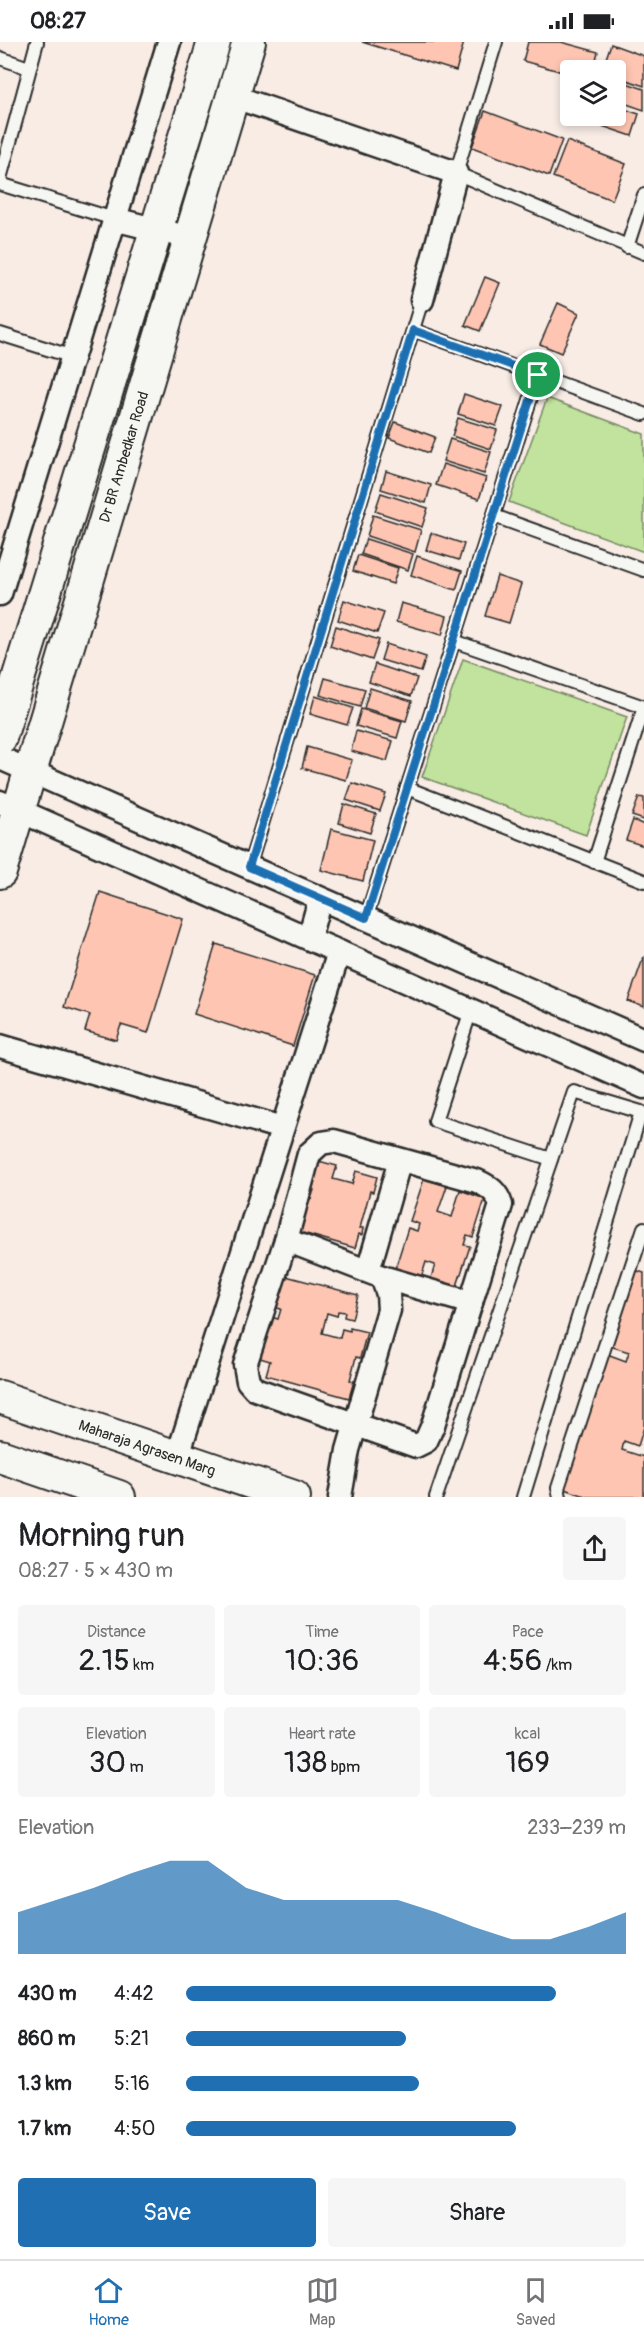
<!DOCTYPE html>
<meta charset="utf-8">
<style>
:root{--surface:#fff;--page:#f6f6f6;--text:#202124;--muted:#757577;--line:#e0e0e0;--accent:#1f6fb2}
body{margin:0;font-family:Pangolin,sans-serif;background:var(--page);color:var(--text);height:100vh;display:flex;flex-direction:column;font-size:22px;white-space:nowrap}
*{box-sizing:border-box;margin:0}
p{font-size:20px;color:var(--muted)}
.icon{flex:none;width:33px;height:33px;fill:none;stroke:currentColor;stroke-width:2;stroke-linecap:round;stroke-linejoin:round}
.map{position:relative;height:1455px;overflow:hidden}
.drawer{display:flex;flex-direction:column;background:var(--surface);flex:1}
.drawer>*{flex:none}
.fabs{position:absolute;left:560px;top:18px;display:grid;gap:12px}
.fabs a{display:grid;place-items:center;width:66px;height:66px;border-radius:6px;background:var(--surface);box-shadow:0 3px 9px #0003;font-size:30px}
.pin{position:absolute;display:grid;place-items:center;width:51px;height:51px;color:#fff;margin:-26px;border:3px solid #fff;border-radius:50%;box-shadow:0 2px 6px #0007}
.round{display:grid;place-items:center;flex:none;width:63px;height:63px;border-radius:6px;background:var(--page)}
.head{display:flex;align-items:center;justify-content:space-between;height:102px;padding:0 18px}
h1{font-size:33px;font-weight:600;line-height:45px}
.metrics{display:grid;grid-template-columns:repeat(3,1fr);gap:9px;height:102px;padding:6px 18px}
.metrics div{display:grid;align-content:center;border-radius:6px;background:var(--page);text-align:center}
.metrics b{font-size:30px;font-weight:600}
.metrics small{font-size:16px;font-weight:400}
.metrics p{font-size:16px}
.chart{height:168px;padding:12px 18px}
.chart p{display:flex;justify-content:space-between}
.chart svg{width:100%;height:108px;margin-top:6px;fill:var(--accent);opacity:.7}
.primary-button{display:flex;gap:12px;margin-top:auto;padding:12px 18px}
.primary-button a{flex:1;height:69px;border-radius:6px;background:var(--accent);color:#fff;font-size:24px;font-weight:600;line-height:69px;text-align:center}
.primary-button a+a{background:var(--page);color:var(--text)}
ul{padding:0 18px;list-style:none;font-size:20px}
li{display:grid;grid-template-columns:96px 72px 1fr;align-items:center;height:45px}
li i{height:15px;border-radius:8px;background:var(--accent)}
.status{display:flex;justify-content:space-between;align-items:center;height:42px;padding:0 30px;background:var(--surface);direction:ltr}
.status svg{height:16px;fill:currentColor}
.menu{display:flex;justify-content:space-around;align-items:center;height:84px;border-top:2px solid var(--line);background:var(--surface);font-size:16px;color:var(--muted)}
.menu a{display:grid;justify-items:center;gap:3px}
.menu .selected{color:var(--accent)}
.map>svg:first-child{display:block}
.green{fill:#c1e39d;stroke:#768764;stroke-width:1.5}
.building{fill:#fec6b2;stroke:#2b2b2b;stroke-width:1.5}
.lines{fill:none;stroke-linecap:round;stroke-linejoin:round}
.lane-casing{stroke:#2b2b2b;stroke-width:16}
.street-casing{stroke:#2b2b2b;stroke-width:27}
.secondary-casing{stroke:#2b2b2b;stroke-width:36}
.lane{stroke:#f6f6f2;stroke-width:12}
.street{stroke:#f6f6f2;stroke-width:22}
.secondary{stroke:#f6f6f2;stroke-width:32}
.route-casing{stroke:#fff;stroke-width:12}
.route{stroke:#1f6fb2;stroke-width:8}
.labels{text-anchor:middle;stroke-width:6;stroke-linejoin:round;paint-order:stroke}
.street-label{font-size:15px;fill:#2b2b2b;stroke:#f6f6f2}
</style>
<div class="status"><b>08:27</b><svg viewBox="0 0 49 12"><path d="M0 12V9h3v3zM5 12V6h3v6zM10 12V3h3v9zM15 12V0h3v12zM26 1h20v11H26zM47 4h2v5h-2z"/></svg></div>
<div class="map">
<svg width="644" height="1455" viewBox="0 0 644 1455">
<rect width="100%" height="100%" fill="#f8ece5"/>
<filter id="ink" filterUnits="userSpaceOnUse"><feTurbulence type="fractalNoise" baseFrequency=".0167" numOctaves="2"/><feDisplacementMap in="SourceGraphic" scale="12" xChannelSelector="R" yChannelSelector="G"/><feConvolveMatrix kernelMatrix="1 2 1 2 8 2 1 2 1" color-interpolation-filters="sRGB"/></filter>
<g filter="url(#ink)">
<g class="green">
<path d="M 547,356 L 644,392 L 644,510 L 509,460 Z"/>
<path d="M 463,617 L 627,675 L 586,793 L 422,735 Z"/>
</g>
<g class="building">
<path d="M 362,0 L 464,0 L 456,29 Z"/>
<path d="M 528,0 L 561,0 L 598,10 L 593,28 L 570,28 L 570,32 L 523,19 Z"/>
<path d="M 611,2 L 644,14 L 644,44 L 615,34 L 615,28 L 602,28 Z"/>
<path d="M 615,37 L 644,47 L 644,68 L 615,58 Z"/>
<path d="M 615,64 L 639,72 L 632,94 L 587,79 L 588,74 L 615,74 Z"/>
<path d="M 485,69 L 562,98 L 549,134 L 472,105 Z"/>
<path d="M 567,99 L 626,122 L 612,158 L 553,135 Z"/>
<path d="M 485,235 L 500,241 L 480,289 L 465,283 Z"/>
<path d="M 558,261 L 579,271 L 561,311 L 540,302 Z"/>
<path d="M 464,352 L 503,365 L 496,384 L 458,372 Z"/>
<path d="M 458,376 L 497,388 L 491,407 L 452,394 Z"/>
<path d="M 395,380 L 435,395 L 429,411 L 389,396 Z"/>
<path d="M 450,397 L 491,410 L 484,432 L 443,419 Z"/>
<path d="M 443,422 L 486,436 L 479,457 L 436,443 Z"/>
<path d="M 386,429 L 431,443 L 426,461 L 381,447 Z"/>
<path d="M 381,451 L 428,466 L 422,485 L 375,469 Z"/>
<path d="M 373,473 L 421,488 L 415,510 L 367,494 Z"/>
<path d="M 431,491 L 464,502 L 459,518 L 426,508 Z"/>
<path d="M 366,497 L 413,512 L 408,528 L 361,512 Z"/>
<path d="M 358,513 L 398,526 L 393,542 L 353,529 Z"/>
<path d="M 417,514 L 462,529 L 456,548 L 411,533 Z"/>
<path d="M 497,534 L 521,542 L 509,581 L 485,574 Z"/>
<path d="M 344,558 L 384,571 L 377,591 L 338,578 Z"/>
<path d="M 401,561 L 447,574 L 442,593 L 396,580 Z"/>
<path d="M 336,584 L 379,598 L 372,618 L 330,604 Z"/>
<path d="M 386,602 L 426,615 L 421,630 L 381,618 Z"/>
<path d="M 375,622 L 417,636 L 411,654 L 369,640 Z"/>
<path d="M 325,636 L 365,647 L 360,665 L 320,653 Z"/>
<path d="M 370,646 L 412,659 L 406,679 L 364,666 Z"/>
<path d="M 315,654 L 353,666 L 347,683 L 310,672 Z"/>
<path d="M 361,667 L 402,679 L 397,696 L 356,684 Z"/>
<path d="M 356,689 L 393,699 L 387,719 L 351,709 Z"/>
<path d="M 307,705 L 352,718 L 346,738 L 302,726 Z"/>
<path d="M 352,741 L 386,752 L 380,769 L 346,758 Z"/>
<path d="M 639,755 L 644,756 L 644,778 L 632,774 Z"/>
<path d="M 344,762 L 376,772 L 370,791 L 339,781 Z"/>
<path d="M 633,778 L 644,783 L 644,804 L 626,798 Z"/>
<path d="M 331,787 L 373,798 L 363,839 L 321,828 Z"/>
<path d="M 100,850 L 183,877 L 148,991 L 121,983 L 116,998 L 85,989 L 90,973 L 64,965 Z"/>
<path d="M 216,902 L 315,933 L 293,1004 L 194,972 Z"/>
<path d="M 644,914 L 644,965 L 628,959 Z"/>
<path d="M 315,1118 L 337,1124 L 333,1137 L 352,1142 L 356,1129 L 377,1135 L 373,1150 L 370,1149 L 360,1186 L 363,1186 L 362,1193 L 359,1192 L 355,1206 L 296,1189 L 305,1155 L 311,1157 L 314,1148 L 307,1146 Z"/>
<path d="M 424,1137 L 447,1144 L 438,1170 L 452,1175 L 460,1148 L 485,1157 L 473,1195 L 467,1193 L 464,1203 L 470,1204 L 456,1247 L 430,1239 L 435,1223 L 426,1220 L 421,1236 L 395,1227 L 408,1186 L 417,1189 L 419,1182 L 410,1179 Z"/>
<path d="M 635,1228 L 644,1231 L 644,1385 L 638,1404 L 624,1399 L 622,1408 L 644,1415 L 644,1455 L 588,1455 L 562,1446 L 607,1312 L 626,1319 L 629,1310 L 610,1304 Z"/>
<path d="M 282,1233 L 358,1253 L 352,1277 L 344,1275 L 345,1270 L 338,1269 L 337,1274 L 327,1271 L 322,1291 L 340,1296 L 342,1287 L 350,1289 L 350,1286 L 367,1290 L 360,1316 L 356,1315 L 350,1338 L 354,1339 L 349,1356 L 266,1333 L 270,1319 L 260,1316 L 271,1275 L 278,1277 L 281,1267 L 274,1265 Z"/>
</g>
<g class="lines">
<defs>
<g id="lane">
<path d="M 496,0 L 456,131 L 644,211"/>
<path d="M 0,16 L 29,26"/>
<path d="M 0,137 L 37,0"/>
<path d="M 0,142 L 114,177"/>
<path d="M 627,205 L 644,153"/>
<path d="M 413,288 L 644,372"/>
<path d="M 0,292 L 73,315"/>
<path d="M 494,474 L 644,528"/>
<path d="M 454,599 L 644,665"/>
<path d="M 407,746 L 644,839"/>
<path d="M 594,820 L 644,665"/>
<path d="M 249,825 L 422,258"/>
<path d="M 366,876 L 538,333"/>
<path d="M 471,968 L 435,1079 L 551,1117"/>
<path d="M 436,1455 L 574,1050 L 641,1070 L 523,1455"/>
<path d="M 560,1455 L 558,1446 L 644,1186"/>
</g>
<g id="street">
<path d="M 232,54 L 456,131 L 422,258"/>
<path d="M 114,177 L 190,196"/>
<path d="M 0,552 L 169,0"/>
<path d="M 0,716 L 644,998"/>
<path d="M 0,760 L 644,1045"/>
<path d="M 309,896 L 320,857"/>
<path d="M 0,1004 L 282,1086"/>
<path d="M 334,1099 L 477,1139 C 490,1145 497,1150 501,1163 L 433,1383 L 426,1399 L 416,1404 L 255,1347 L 248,1339 L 245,1323 L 286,1198 L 309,1112 L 321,1101 Z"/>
<path d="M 286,1198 L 382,1235 L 471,1261"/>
<path d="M 368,1229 L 400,1118"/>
<path d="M 177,1416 L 339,910"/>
<path d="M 340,1455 L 348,1408 L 389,1268 L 388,1252 L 382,1235"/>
</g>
<g id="secondary">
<path d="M 0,696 L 214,0"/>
<path d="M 0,830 L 249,0"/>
<path d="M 0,1355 L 294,1455"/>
<path d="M 0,1414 L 119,1455"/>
</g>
</defs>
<use href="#lane" class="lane-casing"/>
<use href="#street" class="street-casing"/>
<use href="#secondary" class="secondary-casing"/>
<use href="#lane" class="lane"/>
<use href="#street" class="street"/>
<use href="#secondary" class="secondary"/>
</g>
</g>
<g class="lines" filter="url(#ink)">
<defs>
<path id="route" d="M 413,288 L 538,333 L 366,876 L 249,825 Z"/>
</defs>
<use href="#route" class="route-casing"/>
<use href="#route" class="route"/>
</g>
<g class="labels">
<g class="street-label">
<text transform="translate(124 415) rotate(-73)" y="5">Dr BR Ambedkar Road</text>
<text transform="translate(147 1406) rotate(19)" y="5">Maharaja Agrasen Marg</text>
</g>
</g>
</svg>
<div class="fabs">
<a><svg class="icon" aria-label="layers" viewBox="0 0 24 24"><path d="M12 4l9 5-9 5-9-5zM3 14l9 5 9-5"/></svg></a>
</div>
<div class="pin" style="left:538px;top:333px;background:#1e9e55"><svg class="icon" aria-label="arrive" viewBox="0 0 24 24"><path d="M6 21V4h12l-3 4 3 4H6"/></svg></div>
</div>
<section class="drawer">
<div class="head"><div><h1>Morning run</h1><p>08:27 · 5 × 430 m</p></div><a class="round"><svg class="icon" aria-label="share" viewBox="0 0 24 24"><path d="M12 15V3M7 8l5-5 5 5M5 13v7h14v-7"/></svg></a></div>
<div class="metrics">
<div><p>Distance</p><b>2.15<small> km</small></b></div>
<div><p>Time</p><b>10:36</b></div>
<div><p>Pace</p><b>4:56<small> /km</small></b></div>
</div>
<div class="metrics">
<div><p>Elevation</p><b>30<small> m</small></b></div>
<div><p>Heart rate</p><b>138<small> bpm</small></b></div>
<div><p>kcal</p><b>169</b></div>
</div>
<div class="chart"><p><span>Elevation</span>233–239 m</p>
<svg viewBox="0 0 160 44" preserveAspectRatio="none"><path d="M0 44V27L10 22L20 17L30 11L40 6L50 6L60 17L70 22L80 22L90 22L100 22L110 27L120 33L130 38L140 38L150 33L160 27V44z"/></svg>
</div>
<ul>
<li><b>430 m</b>4:42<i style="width:84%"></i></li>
<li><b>860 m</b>5:21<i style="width:50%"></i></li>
<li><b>1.3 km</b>5:16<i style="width:53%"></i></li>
<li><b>1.7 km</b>4:50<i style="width:75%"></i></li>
</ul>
<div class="primary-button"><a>Save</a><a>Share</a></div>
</section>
<nav class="menu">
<a class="selected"><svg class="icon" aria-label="home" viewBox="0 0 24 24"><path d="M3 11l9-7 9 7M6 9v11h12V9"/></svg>Home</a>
<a><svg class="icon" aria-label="map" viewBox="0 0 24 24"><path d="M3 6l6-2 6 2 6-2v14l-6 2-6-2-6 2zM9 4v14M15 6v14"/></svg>Map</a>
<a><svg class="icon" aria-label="saved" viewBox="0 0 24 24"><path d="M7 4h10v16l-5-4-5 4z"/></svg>Saved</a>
</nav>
